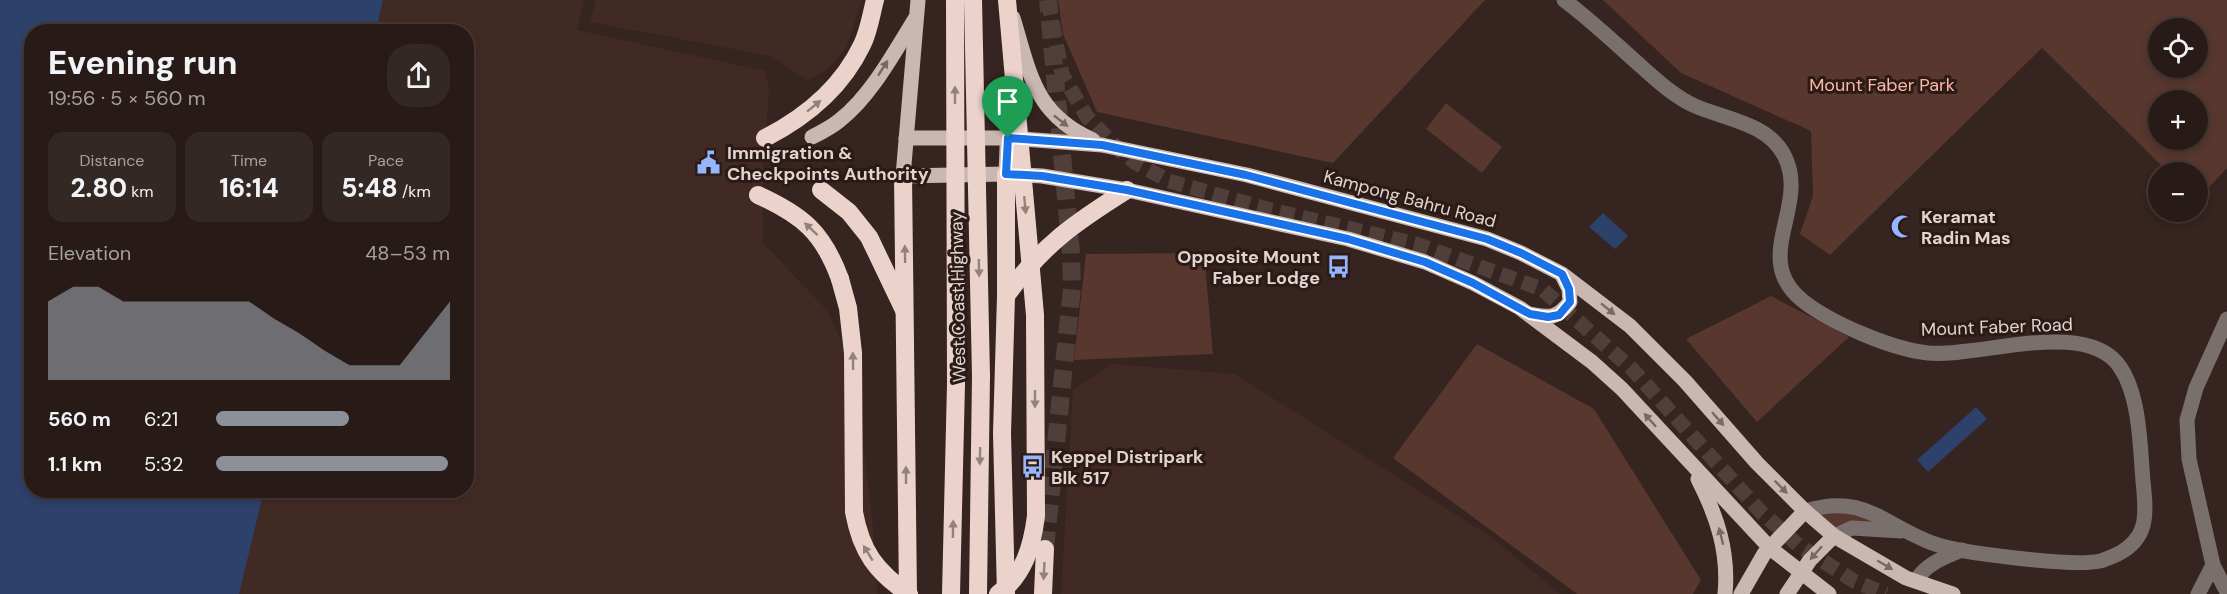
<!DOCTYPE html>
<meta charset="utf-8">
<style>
:root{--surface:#281b17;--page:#342824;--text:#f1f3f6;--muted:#a5a1a1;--line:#443936;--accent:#8c9099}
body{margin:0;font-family:"DM Sans",sans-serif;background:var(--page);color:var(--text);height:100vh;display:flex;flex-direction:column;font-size:22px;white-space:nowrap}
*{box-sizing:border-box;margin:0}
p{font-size:20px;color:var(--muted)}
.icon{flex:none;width:33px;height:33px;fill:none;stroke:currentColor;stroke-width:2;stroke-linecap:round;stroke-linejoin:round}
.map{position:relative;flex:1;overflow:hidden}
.details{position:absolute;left:24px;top:24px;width:450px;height:474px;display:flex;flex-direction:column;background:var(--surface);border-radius:24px;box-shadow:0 3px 9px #0003,0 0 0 2px var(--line)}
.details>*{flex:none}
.fabs{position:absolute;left:2148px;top:18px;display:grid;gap:12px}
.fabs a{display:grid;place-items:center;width:60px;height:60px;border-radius:50%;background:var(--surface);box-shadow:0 3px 9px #0003,0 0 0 2px var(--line);font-size:30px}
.pin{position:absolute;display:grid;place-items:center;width:51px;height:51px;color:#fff;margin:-62px -26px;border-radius:50% 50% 50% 0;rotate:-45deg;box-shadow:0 0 6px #0007}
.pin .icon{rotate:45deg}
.round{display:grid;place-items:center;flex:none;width:63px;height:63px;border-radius:24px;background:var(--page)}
.headline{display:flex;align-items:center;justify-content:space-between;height:102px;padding:0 24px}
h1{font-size:33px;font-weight:800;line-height:45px}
.figures{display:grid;grid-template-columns:repeat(3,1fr);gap:9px;height:102px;padding:6px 24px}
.figures div{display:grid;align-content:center;border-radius:15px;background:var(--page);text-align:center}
.figures b{font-size:26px;font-weight:800}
.figures small{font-size:16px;font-weight:400}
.figures p{font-size:16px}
.chart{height:168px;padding:12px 24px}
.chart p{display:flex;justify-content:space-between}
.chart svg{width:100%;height:108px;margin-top:6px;fill:var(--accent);opacity:.7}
ul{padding:0 24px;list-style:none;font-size:20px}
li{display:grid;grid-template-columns:96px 72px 1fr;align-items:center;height:45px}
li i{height:15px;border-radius:8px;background:var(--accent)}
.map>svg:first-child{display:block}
.built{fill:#422a24}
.green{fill:#57372e;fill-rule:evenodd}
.water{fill:#2e416a}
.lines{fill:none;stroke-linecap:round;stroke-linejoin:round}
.major-tunnel{stroke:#4f3e3a;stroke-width:15;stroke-dasharray:15 8;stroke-linecap:butt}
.highway-tunnel{stroke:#4f3e3a;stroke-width:18;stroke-dasharray:18 9;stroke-linecap:butt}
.minor{stroke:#796f6d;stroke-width:15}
.major{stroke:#cbb7b1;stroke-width:15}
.highway{stroke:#ebd3cc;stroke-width:18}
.highway-bridge{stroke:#ebd3cc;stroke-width:18}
.oneway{fill:#7b6863}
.oneway2{fill:#95807a}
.route-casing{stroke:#fff;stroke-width:12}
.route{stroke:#1a73e8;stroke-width:8}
.labels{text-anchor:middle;stroke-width:6;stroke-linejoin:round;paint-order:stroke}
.park-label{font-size:18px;fill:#fbb8a5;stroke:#2b1a15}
.poi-label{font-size:18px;font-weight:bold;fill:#e0d4d1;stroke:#2b1a15;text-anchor:start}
.street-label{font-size:18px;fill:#e0d4d1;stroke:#2b1a15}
</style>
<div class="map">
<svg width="2227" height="594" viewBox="0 0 2227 594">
<rect width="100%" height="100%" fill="#35241f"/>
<g class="built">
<path d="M 383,0 L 584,0 L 577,30 L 765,71 L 769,89 L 763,173 L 763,243 L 828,311 L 853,370 L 872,515 L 877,594 L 239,594 L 264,491 L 466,490 L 466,32 L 376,31 Z"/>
<path d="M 596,0 L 862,0 L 846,48 L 827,70 L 807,80 L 771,56 L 590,22 Z"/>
<path d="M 1113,364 L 1235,374 L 1490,536 L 1560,594 L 1061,594 L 1073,389 Z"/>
</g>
<g class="green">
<path d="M 1058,0 L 1485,0 L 1333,163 L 1097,112 L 1063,34 Z"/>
<path d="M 1603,0 L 2227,0 L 2227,168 L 2198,199 L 2198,172 L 2168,172 L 2042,48 L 1830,255 L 1800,234 L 1813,196 L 1811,131 L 1681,73 ZM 2158,28 L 2198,28 L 2198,68 L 2158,68 ZM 2158,100 L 2198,100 L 2198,140 L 2158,140 Z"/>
<path d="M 1446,103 L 1502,147 L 1482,173 L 1426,129 Z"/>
<path d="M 1204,253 L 1213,354 L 1074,360 L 1086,254 Z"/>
<path d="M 1771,296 L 1849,337 L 1757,422 L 1686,339 Z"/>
<path d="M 1477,344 L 1594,409 L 1701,580 L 1693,594 L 1577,594 L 1393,458 Z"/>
<path d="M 1836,504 L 1904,531 L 1834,536 L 1805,511 Z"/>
</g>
<g class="water">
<path d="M 0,0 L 383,0 L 376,31 L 32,32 L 32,490 L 264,491 L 239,594 L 0,594 Z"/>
<path d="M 1603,213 L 1628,236 L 1615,249 L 1589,227 Z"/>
<path d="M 1976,407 L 1987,419 L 1928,472 L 1917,460 Z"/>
</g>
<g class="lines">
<path class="major-tunnel" d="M 1048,0 L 1062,74 L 1087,117 L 1117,148 L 1136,163 L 1169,181 L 1267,209 L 1416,244 L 1542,289 L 1632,369 L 1760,511 L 1798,545 L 1854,581 L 1886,594"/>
<path class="highway-tunnel" d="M 1045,549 L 1072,288 L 1071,253 L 1048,0"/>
<g class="minor">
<path d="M 1564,0 C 1592,21 1617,45 1643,68 C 1659,82 1675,97 1695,106 C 1725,119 1767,123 1784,155 C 1811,206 1749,258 1803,301 C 1831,323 1891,349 1928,353 C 1979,358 2087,317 2120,367 C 2140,396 2140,446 2143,481 C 2146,512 2150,537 2118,554 C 2113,556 2105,560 2100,561 C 2073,567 1958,553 1932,543 C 1882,524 1864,493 1805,511"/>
<path d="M 2227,319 L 2196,388 L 2187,420 L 2189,459 L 2213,565 L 2227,592"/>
<path d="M 1834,536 L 1852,528 L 1901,531"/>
<path d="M 1916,581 C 1925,564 1945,557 1962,550"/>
<path d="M 2198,594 L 2213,565"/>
</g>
<g class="major">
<path d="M 918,0 L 903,176 L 1006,174 L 1042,176 L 1127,190 L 1348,239 L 1425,262 L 1473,283 L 1520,308 L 1592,362 L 1622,389 L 1770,548 L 1829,594"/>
<path d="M 1013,18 C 1030,73 1034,114 1093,140"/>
<path d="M 812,137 C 822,132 832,127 840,120 C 871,96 895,51 915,19"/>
<path d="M 906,138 L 1008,138 L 1102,145 L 1247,175 L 1487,239 L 1521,253 L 1562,274 L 1630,326 L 1685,381 L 1757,463 L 1805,511 L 1834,536 L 1906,578 L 1953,594"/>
<path d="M 1006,174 L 1009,99"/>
<path d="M 1530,314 C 1551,318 1556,319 1570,302 L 1569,289 L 1562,275"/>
<path d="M 1698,479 C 1717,516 1729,552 1725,594"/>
<path d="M 1741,594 L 1764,554 L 1805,511"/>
<path d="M 1787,594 L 1810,560 L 1834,536"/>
</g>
<g class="highway">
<path d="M 765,138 C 806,117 842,87 862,45 C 869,31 871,15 875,0"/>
<path d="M 1006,174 L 1006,296 L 1002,433 L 1006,594"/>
<path d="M 903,176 L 908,594"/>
<path d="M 821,190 L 849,212 L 869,237 L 904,310"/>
<path d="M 758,195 C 802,215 823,232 840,279"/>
<path d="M 1006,296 C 1042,245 1076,222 1127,190"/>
<path d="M 951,594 L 956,384"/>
<path d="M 978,594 L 981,376"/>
<path d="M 1043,594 L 1045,549"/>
</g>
<g class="highway-bridge">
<path d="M 955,0 L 956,384"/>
<path d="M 973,0 L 981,376"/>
<path d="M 840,279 L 848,308 L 853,353 L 854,512 C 861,551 876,572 909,594"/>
<path d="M 998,594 C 1024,575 1032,547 1036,516 L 1035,315 L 1007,0"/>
</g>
</g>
<defs><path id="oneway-solid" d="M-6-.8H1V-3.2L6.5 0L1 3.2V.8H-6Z" transform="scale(1.5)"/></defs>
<g class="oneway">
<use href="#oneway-solid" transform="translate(883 68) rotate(-57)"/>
<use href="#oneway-solid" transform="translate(1061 121) rotate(38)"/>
<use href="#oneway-solid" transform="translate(1608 309) rotate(39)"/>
<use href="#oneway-solid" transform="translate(1718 419) rotate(49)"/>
<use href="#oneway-solid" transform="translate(1650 420) rotate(-132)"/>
<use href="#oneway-solid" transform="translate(1781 487) rotate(45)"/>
<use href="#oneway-solid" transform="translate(1721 536) rotate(-104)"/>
<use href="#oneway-solid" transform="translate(1816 553) rotate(132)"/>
<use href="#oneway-solid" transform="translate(1885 565) rotate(30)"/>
</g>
<g class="oneway2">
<use href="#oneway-solid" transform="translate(955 95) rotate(-90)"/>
<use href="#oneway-solid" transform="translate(814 106) rotate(-39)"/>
<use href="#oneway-solid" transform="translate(1025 205) rotate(85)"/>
<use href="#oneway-solid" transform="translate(811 229) rotate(-137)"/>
<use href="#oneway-solid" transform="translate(905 254) rotate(-91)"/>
<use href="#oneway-solid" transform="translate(979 268) rotate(89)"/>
<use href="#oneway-solid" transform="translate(853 361) rotate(-91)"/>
<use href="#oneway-solid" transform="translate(1035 399) rotate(90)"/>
<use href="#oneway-solid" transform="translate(980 456) rotate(91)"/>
<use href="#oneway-solid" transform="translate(906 475) rotate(-90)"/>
<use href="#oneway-solid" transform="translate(953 529) rotate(-89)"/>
<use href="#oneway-solid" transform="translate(868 553) rotate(-121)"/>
<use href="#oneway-solid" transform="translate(1044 571) rotate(93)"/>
</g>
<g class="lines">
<defs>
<path id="route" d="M 1008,138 L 1102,145 L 1246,175 L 1487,239 L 1521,253 L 1562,274 L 1569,289 L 1570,302 L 1559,315 L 1548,317 L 1530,314 L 1473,283 L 1425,262 L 1348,239 L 1127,190 L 1042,176 L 1006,174 Z"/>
</defs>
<use href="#route" class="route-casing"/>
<use href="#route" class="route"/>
</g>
<defs>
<symbol id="civic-bare" viewBox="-9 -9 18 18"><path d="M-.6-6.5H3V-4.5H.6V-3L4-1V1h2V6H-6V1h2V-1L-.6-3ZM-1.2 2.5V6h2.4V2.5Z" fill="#95b6fd" stroke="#2b1a15" stroke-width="2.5" paint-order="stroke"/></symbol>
<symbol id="mosque-bare" viewBox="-9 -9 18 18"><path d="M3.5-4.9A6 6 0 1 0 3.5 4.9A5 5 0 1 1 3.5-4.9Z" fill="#95b6fd" stroke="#2b1a15" stroke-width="2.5" paint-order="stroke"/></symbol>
<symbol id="bus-bare" viewBox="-9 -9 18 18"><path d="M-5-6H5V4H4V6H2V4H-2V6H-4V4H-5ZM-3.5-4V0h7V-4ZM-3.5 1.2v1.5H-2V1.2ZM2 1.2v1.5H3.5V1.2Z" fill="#95b6fd" stroke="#2b1a15" stroke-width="2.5" paint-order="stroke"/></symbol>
</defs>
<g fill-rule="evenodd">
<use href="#civic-bare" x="692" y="146" width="33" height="33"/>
<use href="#mosque-bare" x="1886" y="210" width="33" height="33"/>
<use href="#bus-bare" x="1322" y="250" width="33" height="33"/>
<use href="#bus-bare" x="1016" y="450" width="33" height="33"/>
</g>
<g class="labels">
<g class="park-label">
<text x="1882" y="91">Mount Faber Park</text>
</g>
<g class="poi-label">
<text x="727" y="159">Immigration &amp;<tspan x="727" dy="21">Checkpoints Authority</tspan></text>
<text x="1921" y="223">Keramat<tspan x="1921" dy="21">Radin Mas</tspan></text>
<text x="1320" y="263" text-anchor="end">Opposite Mount<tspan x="1320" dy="21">Faber Lodge</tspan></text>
<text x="1051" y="463">Keppel Distripark<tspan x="1051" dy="21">Blk 517</tspan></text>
</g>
<g class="street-label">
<text transform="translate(1410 199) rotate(15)" y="6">Kampong Bahru Road</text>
<text transform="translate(958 297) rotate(-91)" y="6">West Coast Highway</text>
<text transform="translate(1997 327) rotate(-2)" y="6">Mount Faber Road</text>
</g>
</g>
</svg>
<div class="fabs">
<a><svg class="icon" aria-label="locate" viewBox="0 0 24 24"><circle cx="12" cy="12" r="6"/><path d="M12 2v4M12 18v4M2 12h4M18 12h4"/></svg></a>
<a>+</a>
<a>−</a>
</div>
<div class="pin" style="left:1008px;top:138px;background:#1e9e55"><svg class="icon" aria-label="arrive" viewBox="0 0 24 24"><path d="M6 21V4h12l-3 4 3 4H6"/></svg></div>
<section class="details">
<div class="headline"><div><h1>Evening run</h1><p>19:56 · 5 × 560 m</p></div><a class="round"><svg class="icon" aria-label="share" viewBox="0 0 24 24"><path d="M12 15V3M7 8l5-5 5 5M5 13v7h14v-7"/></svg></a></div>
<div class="figures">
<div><p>Distance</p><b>2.80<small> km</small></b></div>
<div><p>Time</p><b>16:14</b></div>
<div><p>Pace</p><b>5:48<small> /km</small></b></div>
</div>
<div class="chart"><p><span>Elevation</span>48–53 m</p>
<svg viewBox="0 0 160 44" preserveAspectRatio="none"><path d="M0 44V12L10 6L20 6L30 12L40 12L50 12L60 12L70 12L80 12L90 19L100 25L110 32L120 38L130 38L140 38L150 25L160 12V44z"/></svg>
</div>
<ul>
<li><b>560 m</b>6:21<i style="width:57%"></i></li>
<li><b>1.1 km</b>5:32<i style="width:99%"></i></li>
</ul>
</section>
</div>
